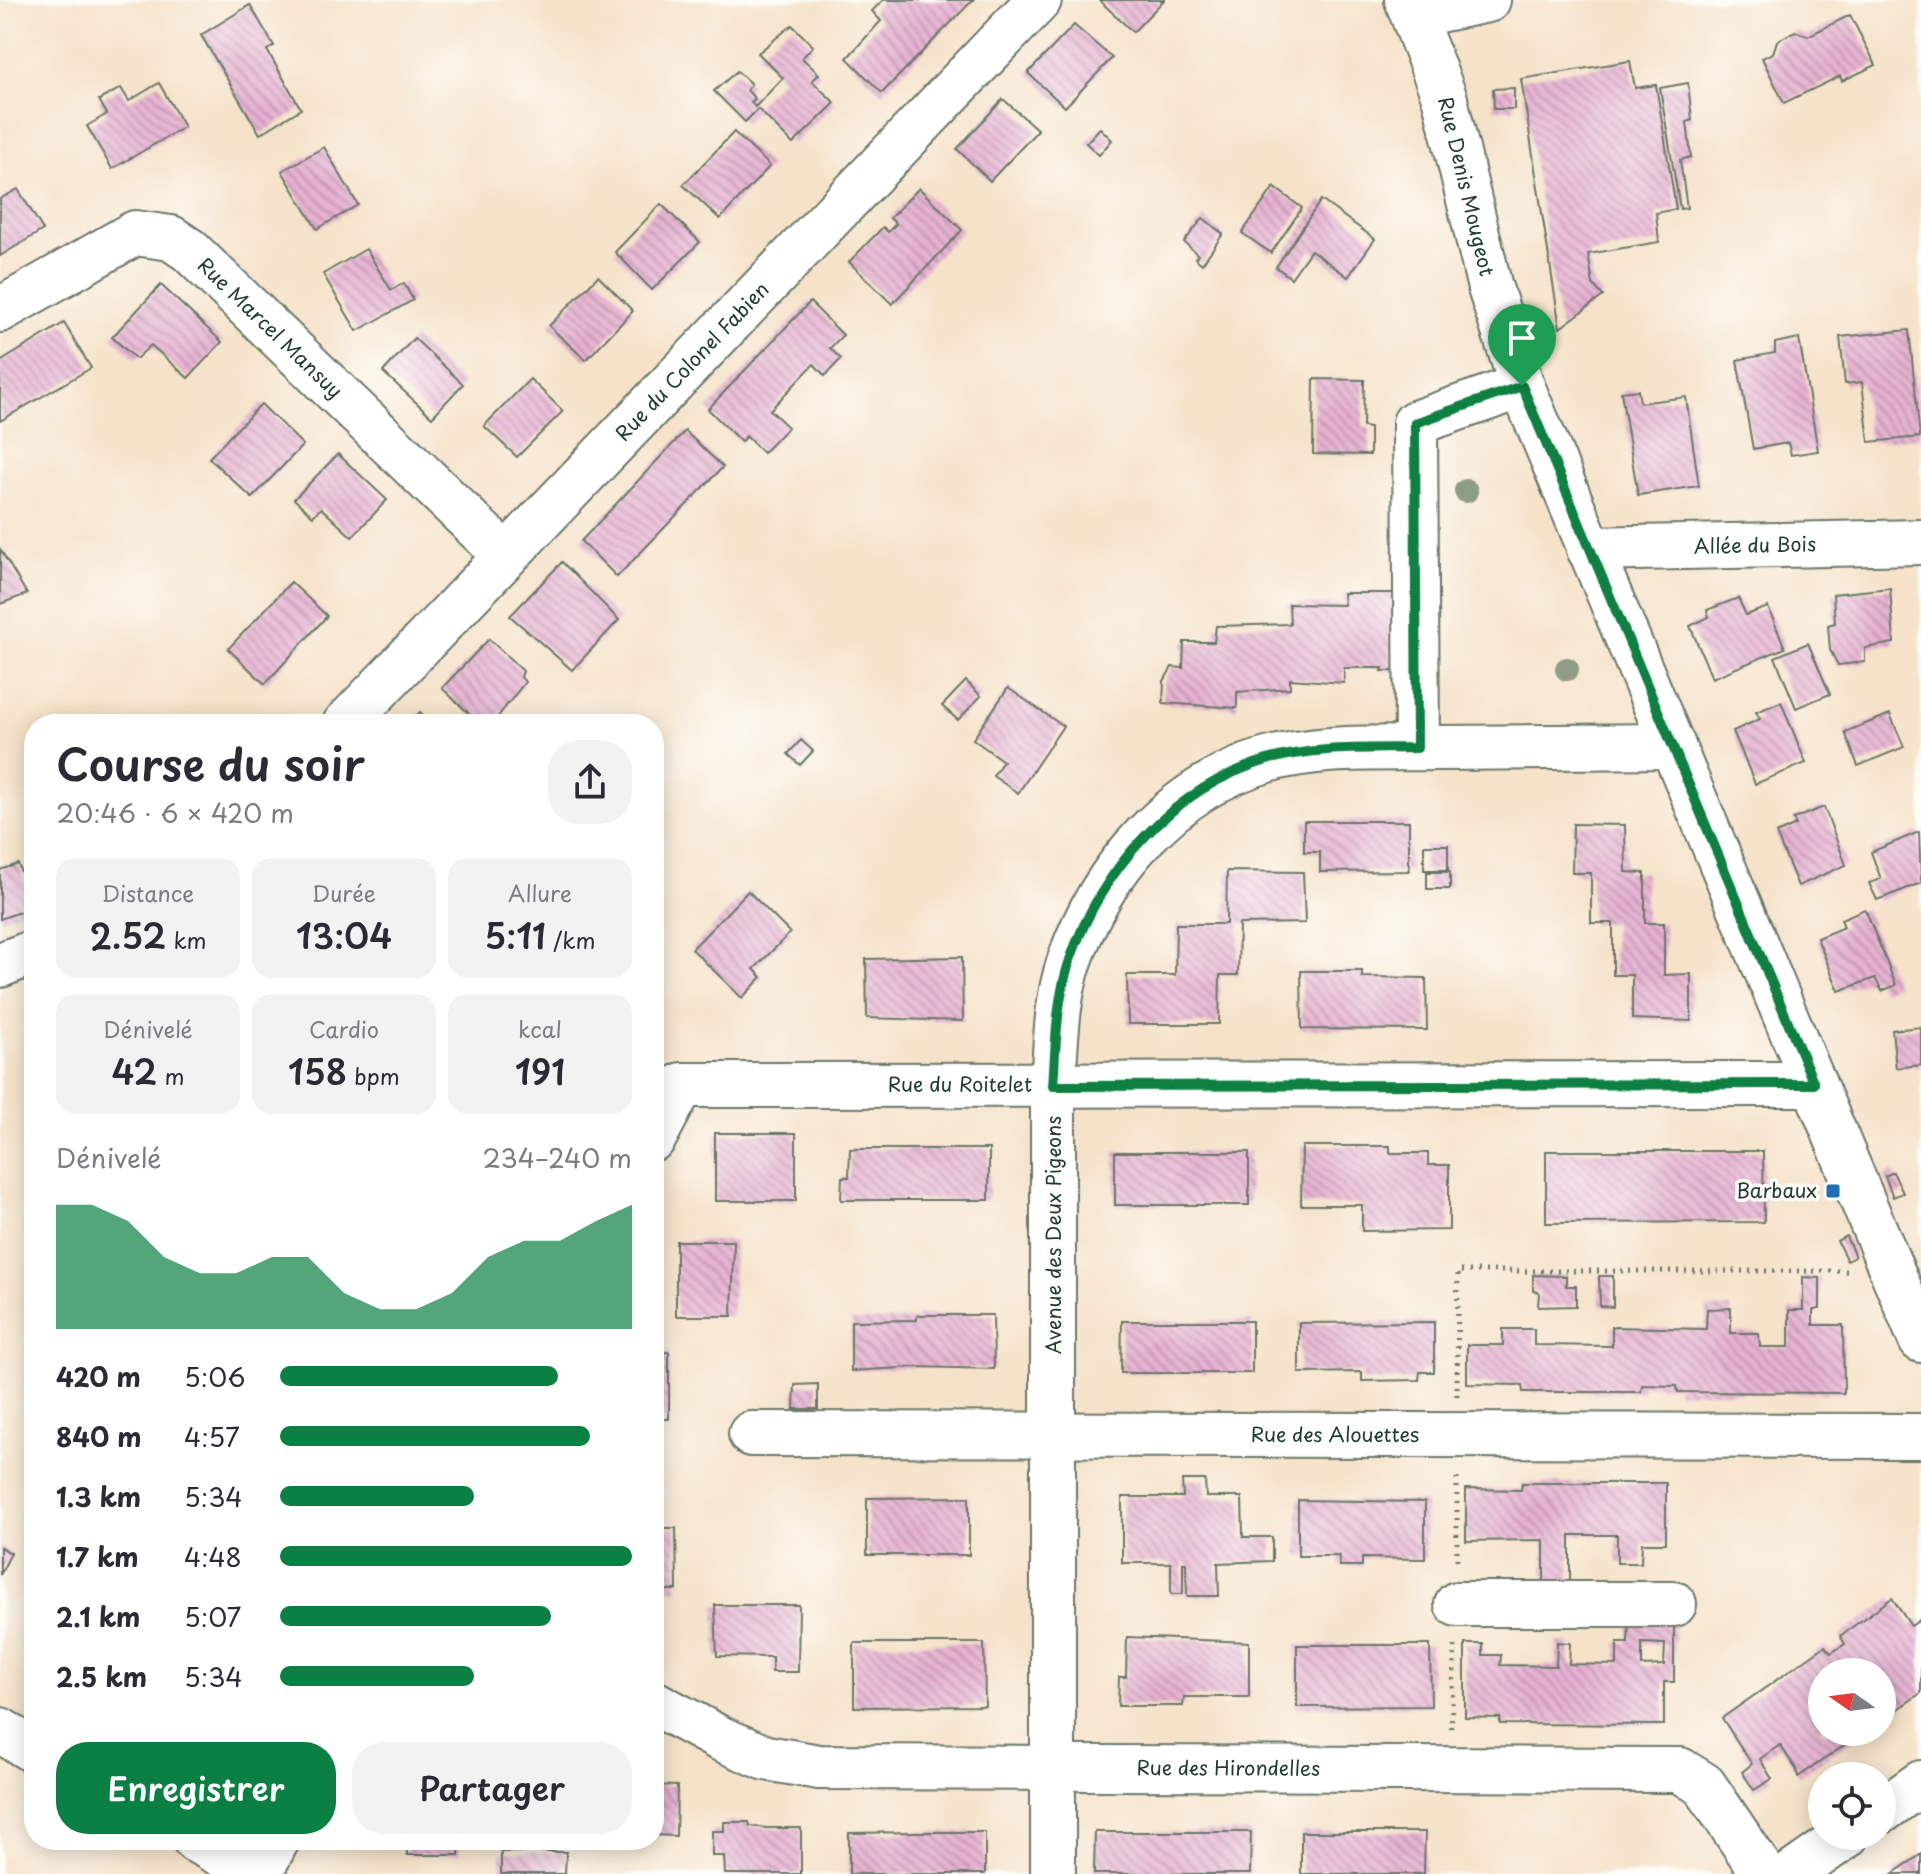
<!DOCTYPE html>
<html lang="fr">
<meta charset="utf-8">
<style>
:root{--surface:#fff;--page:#f2f2f3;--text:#2b2b33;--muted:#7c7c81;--accent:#0b8043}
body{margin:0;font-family:"Playpen Sans",sans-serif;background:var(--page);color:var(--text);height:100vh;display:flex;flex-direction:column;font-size:30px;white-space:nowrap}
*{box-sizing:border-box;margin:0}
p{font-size:26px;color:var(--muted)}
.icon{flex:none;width:44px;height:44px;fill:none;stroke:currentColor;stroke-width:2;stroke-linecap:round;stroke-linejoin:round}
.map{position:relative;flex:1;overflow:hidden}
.side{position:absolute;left:24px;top:714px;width:640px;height:1136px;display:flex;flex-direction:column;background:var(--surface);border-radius:32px;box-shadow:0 4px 20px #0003}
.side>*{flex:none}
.needle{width:52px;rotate:284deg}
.controls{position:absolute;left:1808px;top:1658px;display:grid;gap:16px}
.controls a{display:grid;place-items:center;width:88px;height:88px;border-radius:50%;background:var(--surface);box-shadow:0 4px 20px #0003;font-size:40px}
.pin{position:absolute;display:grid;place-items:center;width:68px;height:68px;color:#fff;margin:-82px -34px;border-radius:50% 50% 50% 0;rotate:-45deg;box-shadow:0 0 8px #0007}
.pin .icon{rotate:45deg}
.round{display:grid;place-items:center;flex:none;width:84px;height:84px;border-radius:32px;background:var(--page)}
.head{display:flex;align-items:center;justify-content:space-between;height:136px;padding:0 32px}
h1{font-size:44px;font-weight:600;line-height:60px}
.figures{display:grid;grid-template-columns:repeat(3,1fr);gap:12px;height:136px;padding:8px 32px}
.figures div{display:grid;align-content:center;border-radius:20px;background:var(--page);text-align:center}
.figures b{font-size:34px;font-weight:600}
.figures small{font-size:22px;font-weight:400}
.figures p{font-size:22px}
.chart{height:224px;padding:16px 32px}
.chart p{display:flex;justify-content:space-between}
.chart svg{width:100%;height:144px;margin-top:8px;fill:var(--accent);opacity:.7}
.cta{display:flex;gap:16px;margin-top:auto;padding:16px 32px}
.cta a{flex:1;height:92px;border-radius:32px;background:var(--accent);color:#fff;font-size:32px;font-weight:600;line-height:92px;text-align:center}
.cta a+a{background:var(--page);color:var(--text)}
ul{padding:0 32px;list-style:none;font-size:26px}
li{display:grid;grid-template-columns:128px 96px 1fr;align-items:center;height:60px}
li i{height:20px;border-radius:10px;background:var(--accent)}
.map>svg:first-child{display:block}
.building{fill:url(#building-back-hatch);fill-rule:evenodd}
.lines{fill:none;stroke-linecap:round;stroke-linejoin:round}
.minor-casing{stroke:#6a7768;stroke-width:48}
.path{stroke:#6a7768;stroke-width:5;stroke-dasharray:2 6;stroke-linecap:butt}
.minor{stroke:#fff;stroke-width:44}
.tree{fill:#8f9d84}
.route-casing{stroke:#fff;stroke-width:16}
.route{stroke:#0b8043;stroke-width:10}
.poi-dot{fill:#1f6fb2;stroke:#fdfcf7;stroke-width:3}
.labels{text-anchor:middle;stroke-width:7;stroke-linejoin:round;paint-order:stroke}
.street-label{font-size:20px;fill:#1f3d34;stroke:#fdfcf7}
.poi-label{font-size:20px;fill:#1f3d34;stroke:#fdfcf7;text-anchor:end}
</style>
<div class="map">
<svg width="1921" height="1874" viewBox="0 0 1921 1874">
<defs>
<pattern id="building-back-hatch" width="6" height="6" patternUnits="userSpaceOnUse" patternTransform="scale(2)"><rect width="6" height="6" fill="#e6b2d2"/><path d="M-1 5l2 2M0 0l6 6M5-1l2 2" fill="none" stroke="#ba92ab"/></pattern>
</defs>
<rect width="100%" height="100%" fill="#fdfcf7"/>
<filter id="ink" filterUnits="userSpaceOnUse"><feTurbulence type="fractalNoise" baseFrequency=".0125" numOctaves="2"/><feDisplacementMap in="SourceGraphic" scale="16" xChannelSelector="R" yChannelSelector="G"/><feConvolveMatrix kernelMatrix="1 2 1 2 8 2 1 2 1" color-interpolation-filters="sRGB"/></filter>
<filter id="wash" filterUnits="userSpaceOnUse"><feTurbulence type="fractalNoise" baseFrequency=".006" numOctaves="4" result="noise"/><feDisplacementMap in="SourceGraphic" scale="32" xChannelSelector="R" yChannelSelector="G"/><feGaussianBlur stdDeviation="1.8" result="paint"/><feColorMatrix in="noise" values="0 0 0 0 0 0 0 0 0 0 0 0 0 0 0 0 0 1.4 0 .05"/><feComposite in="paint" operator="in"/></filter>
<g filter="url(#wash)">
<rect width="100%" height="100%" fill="#f5e2c9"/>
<g id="blocks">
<g class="building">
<path d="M 883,0 L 973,0 L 882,93 L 847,58 L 881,21 L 872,11 Z"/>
<path d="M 1099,0 L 1164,0 L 1133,32 Z"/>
<path d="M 250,5 L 274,46 L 267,50 L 301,109 L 260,134 L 201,35 Z"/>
<path d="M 1850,15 L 1876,65 L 1842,81 L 1840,76 L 1784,103 L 1762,58 L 1773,53 L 1777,41 L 1795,31 L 1808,36 Z"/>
<path d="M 792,25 L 813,46 L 802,58 L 819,74 L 812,81 L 835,103 L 793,144 L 758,109 L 745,122 L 714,91 L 737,71 L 751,84 L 747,90 L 755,99 L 751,102 L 755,107 L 783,78 L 758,53 Z"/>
<path d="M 1074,25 L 1112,58 L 1065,107 L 1028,73 Z"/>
<path d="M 1630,61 L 1635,88 L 1656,85 L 1676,209 L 1656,213 L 1659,242 L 1588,254 L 1593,284 L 1603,296 L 1560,328 L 1521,79 Z"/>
<path d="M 159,83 L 184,127 L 112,169 L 87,126 L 107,114 L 99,100 L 121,88 L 129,101 Z"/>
<path d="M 1688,83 L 1692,120 L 1687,122 L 1691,157 L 1680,160 L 1687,208 L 1680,209 L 1660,88 Z"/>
<path d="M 1514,88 L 1514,109 L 1494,109 L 1493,89 Z"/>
<path d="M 1003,99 L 1038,130 L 990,181 L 957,149 Z"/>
<path d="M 1100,128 L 1112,140 L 1099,155 L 1086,143 Z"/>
<path d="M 734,132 L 770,166 L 720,219 L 683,185 Z"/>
<path d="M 324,147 L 358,205 L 317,229 L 282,171 Z"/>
<path d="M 1274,187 L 1302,208 L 1271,253 L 1242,233 Z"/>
<path d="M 919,188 L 962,230 L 892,304 L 849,262 L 883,227 L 888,232 L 896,224 L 890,218 Z"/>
<path d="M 18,189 L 43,230 L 0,256 L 0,199 Z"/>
<path d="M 1321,200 L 1375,239 L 1348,277 L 1311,250 L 1291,278 L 1276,267 Z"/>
<path d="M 661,204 L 700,242 L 652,290 L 615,252 Z"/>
<path d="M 1203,218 L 1223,234 L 1202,264 L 1195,258 L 1198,255 L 1184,242 Z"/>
<path d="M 366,249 L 391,290 L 404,283 L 413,300 L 357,331 L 323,274 Z"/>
<path d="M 598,276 L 633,311 L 586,360 L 549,326 Z"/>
<path d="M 161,285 L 222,342 L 188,378 L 151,345 L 136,359 L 112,337 Z"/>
<path d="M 810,302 L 843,335 L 830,348 L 841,359 L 825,376 L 814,364 L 770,410 L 788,427 L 763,453 L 746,436 L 741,442 L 708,409 Z"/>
<path d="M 64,323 L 91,368 L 0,421 L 0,362 Z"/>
<path d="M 1909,330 L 1920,437 L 1869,442 L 1862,382 L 1845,384 L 1840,337 Z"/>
<path d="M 414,338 L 463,384 L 432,417 L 383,372 Z"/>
<path d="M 1799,338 L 1818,451 L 1791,455 L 1788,443 L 1753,449 L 1737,360 L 1775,353 L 1775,343 Z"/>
<path d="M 530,379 L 563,411 L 517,457 L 484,426 Z"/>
<path d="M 1314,379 L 1364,380 L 1363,427 L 1370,428 L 1370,455 L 1313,454 Z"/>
<path d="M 1638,390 L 1640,403 L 1686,397 L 1699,486 L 1638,495 L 1621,392 Z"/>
<path d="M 261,404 L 303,445 L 252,498 L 209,458 Z"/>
<path d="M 685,431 L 723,467 L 617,577 L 581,541 Z"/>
<path d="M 338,454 L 387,500 L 352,537 L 321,508 L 313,516 L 294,499 Z"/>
<path d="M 0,549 L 27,594 L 0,604 Z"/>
<path d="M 562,562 L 619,620 L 572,670 L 510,616 Z"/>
<path d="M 291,582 L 327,616 L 265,684 L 228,649 Z"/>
<path d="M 1890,588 L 1894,643 L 1865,648 L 1865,662 L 1838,665 L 1830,650 L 1828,625 L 1835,623 L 1833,594 Z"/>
<path d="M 1343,593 L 1396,593 L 1396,671 L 1382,671 L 1383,668 L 1344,668 L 1344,683 L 1290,679 L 1290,688 L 1237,692 L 1237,708 L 1163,703 L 1164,681 L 1172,667 L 1183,668 L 1184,642 L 1214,642 L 1216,626 L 1290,624 L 1289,604 L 1344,605 Z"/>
<path d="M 1738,598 L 1746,615 L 1768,607 L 1785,648 L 1712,678 L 1690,626 L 1709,617 L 1707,610 Z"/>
<path d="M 489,639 L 523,671 L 521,677 L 525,682 L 492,724 L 480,724 L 442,688 Z"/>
<path d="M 1808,643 L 1830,694 L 1796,708 L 1775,657 Z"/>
<path d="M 966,681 L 981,696 L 958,720 L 942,706 Z"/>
<path d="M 1008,688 L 1063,726 L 1018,793 L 993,776 L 1003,761 L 973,739 Z"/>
<path d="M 1781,702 L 1806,763 L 1755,784 L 1733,731 L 1760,719 L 1756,712 Z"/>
<path d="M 420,712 L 432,724 L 409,724 Z"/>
<path d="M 1890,714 L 1904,747 L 1858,766 L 1845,732 Z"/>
<path d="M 801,740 L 813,751 L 800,765 L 788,754 Z"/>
<path d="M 1824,807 L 1846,865 L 1798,886 L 1776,834 L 1796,825 L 1793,819 Z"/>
<path d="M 1304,821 L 1409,821 L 1409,871 L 1320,872 L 1320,852 L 1304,852 Z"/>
<path d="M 1573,824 L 1625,825 L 1626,872 L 1645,873 L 1645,923 L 1664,923 L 1664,975 L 1691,974 L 1691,1021 L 1632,1019 L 1632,975 L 1613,975 L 1613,923 L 1591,923 L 1591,873 L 1572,873 Z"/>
<path d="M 1919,832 L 1921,883 L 1877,900 L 1869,883 L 1881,879 L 1871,852 Z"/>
<rect x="1424" y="845" width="24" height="25"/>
<path d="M 18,864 L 34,907 L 0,919 L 0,870 Z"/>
<path d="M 1227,871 L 1303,872 L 1305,923 L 1239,924 L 1238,975 L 1220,975 L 1219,1024 L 1128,1024 L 1127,975 L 1175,975 L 1176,924 L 1226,924 Z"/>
<rect x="1427" y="872" width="23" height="17"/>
<path d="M 748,891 L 790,933 L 754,969 L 762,977 L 742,998 L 692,949 Z"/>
<path d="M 1865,909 L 1896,985 L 1882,991 L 1875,978 L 1839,991 L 1817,938 L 1844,927 L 1841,919 Z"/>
<path d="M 962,957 L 963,1021 L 867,1018 L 866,959 Z"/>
<path d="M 1301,971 L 1362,971 L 1362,977 L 1426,978 L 1427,1030 L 1302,1029 Z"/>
<path d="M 1921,1027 L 1921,1065 L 1896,1068 L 1892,1030 Z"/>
<rect x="715" y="1133" width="81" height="68"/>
<path d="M 1302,1146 L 1390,1146 L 1390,1153 L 1428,1153 L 1428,1165 L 1449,1165 L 1449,1230 L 1362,1231 L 1362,1205 L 1301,1205 Z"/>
<path d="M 850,1149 L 989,1149 L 989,1200 L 841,1200 L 842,1177 L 849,1177 Z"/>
<path d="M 1546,1151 L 1763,1151 L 1764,1222 L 1546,1223 Z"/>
<rect x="1115" y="1152" width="134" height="53"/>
<path d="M 1893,1172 L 1903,1193 L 1893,1197 L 1885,1176 Z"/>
<path d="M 1846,1236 L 1855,1257 L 1847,1261 L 1837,1241 Z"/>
<path d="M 676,1241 L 734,1241 L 732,1316 L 676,1316 Z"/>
<path d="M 1533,1275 L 1566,1276 L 1566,1286 L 1576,1286 L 1576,1306 L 1538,1307 L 1539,1292 L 1533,1291 Z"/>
<path d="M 1599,1276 L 1613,1276 L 1613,1307 L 1600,1306 Z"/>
<path d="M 1803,1277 L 1820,1278 L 1820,1309 L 1813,1310 L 1813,1325 L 1843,1325 L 1844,1393 L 1678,1392 L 1677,1386 L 1642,1385 L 1641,1392 L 1523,1392 L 1522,1385 L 1467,1384 L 1467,1345 L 1503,1345 L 1503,1329 L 1534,1329 L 1534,1345 L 1612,1346 L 1612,1327 L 1706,1329 L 1707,1309 L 1731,1308 L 1731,1333 L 1759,1333 L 1760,1347 L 1789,1347 L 1789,1310 L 1803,1310 Z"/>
<path d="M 917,1315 L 993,1315 L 994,1369 L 917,1367 L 851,1371 L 851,1321 L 917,1320 Z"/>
<path d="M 1122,1321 L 1252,1321 L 1252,1373 L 1121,1373 Z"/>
<path d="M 1434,1322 L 1434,1372 L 1420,1372 L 1419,1380 L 1362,1381 L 1362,1372 L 1299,1373 L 1299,1323 Z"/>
<path d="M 669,1352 L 669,1419 L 654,1419 L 654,1353 Z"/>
<path d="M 818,1384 L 818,1409 L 794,1409 L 795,1385 Z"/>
<path d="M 1182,1480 L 1205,1480 L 1206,1497 L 1242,1497 L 1243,1537 L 1272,1537 L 1272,1561 L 1218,1563 L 1219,1596 L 1187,1596 L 1186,1563 L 1183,1563 L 1183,1594 L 1171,1594 L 1171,1563 L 1122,1563 L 1122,1497 L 1183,1497 Z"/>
<path d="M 1522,1483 L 1666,1483 L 1666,1543 L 1642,1543 L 1641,1563 L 1617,1563 L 1617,1535 L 1570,1535 L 1570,1597 L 1544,1597 L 1544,1540 L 1466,1541 L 1466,1489 L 1521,1490 Z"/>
<path d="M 969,1497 L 969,1555 L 867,1555 L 867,1498 Z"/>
<path d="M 1298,1500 L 1425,1502 L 1425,1559 L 1362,1558 L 1362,1566 L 1339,1566 L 1339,1556 L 1298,1556 Z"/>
<path d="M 654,1528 L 676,1528 L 677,1590 L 654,1590 Z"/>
<path d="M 0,1547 L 11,1553 L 0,1575 Z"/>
<path d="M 1892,1598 L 1911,1626 L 1921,1619 L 1921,1693 L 1882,1720 L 1882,1672 L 1822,1672 L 1822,1732 L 1864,1732 L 1798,1777 L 1796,1769 L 1780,1745 L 1760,1759 L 1772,1779 L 1754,1790 L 1742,1772 L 1752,1764 L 1722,1718 L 1825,1646 L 1831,1653 L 1845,1644 L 1840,1636 Z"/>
<path d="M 715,1605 L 799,1605 L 798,1672 L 772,1672 L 772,1657 L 717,1656 Z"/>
<path d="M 1629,1622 L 1674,1623 L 1674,1682 L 1664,1682 L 1664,1725 L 1500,1724 L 1500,1718 L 1465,1717 L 1465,1644 L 1483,1644 L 1483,1655 L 1501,1655 L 1500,1665 L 1556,1666 L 1557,1642 L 1570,1643 L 1569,1664 L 1617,1665 L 1617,1643 L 1628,1643 ZM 1642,1643 L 1665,1644 L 1664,1665 L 1642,1666 Z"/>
<path d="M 1127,1637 L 1249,1642 L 1249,1697 L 1184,1697 L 1183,1706 L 1118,1706 L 1119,1677 L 1126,1677 Z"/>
<path d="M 854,1643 L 984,1643 L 985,1706 L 854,1707 Z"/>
<path d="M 1297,1645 L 1430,1645 L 1431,1706 L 1297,1707 Z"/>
<path d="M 654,1785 L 677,1786 L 676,1836 L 654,1835 Z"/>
<path d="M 724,1822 L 749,1822 L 750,1826 L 766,1828 L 801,1828 L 801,1874 L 725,1874 L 724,1856 L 712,1856 L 712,1831 L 724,1831 Z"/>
<path d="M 917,1832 L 985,1832 L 985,1874 L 849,1874 L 849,1833 Z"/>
<path d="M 1095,1832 L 1251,1832 L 1250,1874 L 1094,1874 Z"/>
<path d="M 1301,1832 L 1425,1832 L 1424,1874 L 1301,1874 Z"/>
<path d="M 407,1840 L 460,1840 L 459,1855 L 407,1855 Z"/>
<path d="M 501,1852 L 566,1852 L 565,1874 L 501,1874 Z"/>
<path d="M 1921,1854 L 1921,1874 L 1892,1874 L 1917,1857 Z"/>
</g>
</g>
</g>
<g filter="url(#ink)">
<use href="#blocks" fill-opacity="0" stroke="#6a7768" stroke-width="2"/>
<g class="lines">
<defs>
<g id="minor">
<path id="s1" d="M 1407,0 L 1445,99 L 1490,288 L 1522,386 L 1921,1340"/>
<path d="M 1414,15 L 1488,0"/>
<path id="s2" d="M 0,310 L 135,233 L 171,238 L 189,250 L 505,555"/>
<path id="s3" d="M 1589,549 L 1921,542"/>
<path id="s4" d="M 345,724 L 1039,0"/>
<path d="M 1417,748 L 1415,423 L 1522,386"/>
<path d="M 0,965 L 34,952"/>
<path id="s5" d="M 654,1138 L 682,1085 L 1814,1084"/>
<path id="s6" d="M 751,1434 L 1921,1436"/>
<path d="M 1457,1604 L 1674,1604"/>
<path id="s7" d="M 654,1703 L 719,1738 L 766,1758 L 819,1767 L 1680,1770 L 1704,1785 L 1764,1874"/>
<path d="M 0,1730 L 34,1751"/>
<path d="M 1882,1811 L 1921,1783"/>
<path d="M 195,1840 L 257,1874"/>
<path d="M 259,1874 L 277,1840"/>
<path d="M 1053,1874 L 1053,1086 C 1056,1044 1056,1000 1070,960 C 1101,870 1172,787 1267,760 C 1322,745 1380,749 1436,748 C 1515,747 1594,747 1673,746"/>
<path d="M 1792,1874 L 1846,1836"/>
</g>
</defs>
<use href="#minor" class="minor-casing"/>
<g class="path">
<path d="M 1457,1396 L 1458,1271 L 1847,1271"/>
<path d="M 1457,1478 L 1457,1564"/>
<path d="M 1451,1728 L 1455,1646"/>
</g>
<use href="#minor" class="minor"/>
</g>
<g class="tree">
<circle cx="1466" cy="491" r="12"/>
<circle cx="1567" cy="669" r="12"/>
</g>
</g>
<g class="lines" filter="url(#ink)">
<defs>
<path id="route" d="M 1522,386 L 1814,1084 L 1053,1086 C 1056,1044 1056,1000 1070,960 C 1101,870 1172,788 1267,760 C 1316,746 1367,749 1417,748 L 1415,423 Z"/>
</defs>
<use href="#route" class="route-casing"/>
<use href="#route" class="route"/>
</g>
<rect class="poi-dot" x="1825" y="1183" width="16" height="16" rx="4"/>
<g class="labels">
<g class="street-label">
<text dy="7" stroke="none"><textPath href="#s1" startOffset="196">Rue Denis Mougeot</textPath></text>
<text dy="7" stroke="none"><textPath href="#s2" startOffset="326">Rue Marcel Mansuy</textPath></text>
<text dy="7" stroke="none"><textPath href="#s4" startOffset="502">Rue du Colonel Fabien</textPath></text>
<text dy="7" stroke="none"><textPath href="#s3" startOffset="166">Allée du Bois</textPath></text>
<text dy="7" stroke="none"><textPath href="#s5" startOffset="338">Rue du Roitelet</textPath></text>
<text transform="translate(1054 1235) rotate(-90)" y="7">Avenue des Deux Pigeons</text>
<text dy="7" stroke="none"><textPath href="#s6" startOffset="584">Rue des Alouettes</textPath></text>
<text dy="7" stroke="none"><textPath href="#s7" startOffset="588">Rue des Hirondelles</textPath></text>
</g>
<g class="poi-label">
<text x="1817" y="1198">Barbaux</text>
</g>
</g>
</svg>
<div class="controls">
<a><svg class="needle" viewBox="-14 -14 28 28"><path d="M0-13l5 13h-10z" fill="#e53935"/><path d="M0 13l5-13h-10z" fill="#7c7c81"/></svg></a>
<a><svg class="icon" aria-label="locate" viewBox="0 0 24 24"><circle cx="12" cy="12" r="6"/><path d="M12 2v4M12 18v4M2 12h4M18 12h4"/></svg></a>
</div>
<div class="pin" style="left:1522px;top:386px;background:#1e9e55"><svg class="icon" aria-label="arrive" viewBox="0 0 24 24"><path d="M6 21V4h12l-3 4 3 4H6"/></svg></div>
<section class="side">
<div class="head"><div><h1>Course du soir</h1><p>20:46 · 6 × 420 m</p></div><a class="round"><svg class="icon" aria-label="share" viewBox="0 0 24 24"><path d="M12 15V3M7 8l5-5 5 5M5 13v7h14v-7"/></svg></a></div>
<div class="figures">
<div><p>Distance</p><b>2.52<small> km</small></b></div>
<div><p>Durée</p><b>13:04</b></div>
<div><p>Allure</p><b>5:11<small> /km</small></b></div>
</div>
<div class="figures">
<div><p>Dénivelé</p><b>42<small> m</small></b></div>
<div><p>Cardio</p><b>158<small> bpm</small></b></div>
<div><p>kcal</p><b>191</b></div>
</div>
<div class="chart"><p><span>Dénivelé</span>234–240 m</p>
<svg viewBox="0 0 160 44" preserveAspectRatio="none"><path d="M0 44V6L10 6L20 11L30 22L40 27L50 27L60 22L70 22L80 33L90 38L100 38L110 33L120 22L130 17L140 17L150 11L160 6V44z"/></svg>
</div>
<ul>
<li><b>420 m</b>5:06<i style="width:79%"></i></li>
<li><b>840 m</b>4:57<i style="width:88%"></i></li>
<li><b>1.3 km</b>5:34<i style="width:55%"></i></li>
<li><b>1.7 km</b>4:48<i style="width:100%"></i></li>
<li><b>2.1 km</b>5:07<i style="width:77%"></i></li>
<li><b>2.5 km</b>5:34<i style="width:55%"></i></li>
</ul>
<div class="cta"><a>Enregistrer</a><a>Partager</a></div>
</section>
</div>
